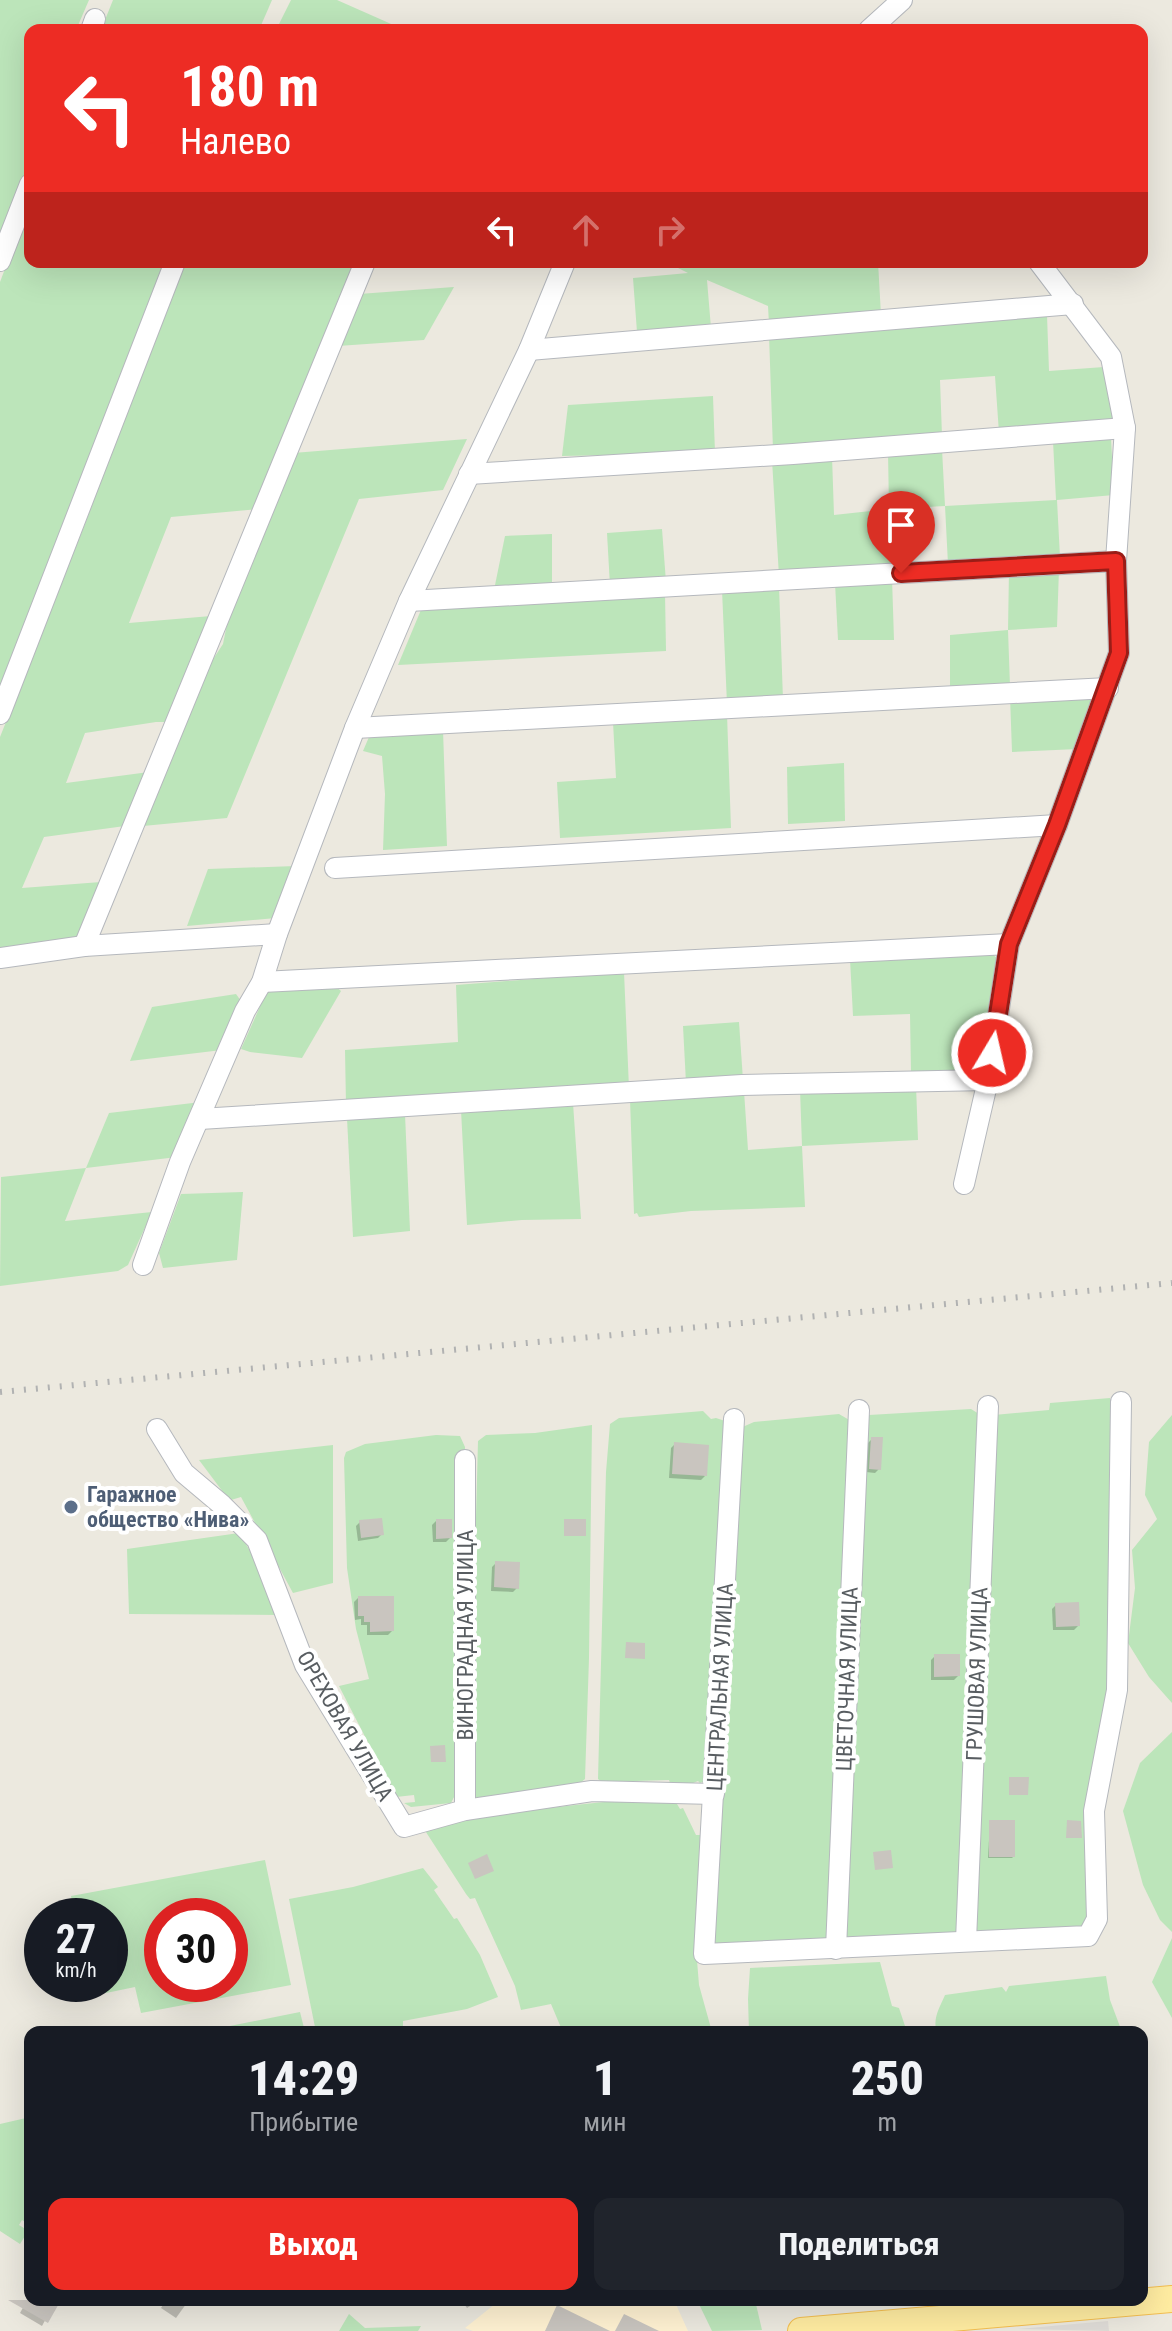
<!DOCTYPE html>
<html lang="ru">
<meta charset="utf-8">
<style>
:root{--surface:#171b24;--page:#20242c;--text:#f1f3f6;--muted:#9ea1a6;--accent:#ed2c24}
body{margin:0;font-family:"Roboto Condensed",sans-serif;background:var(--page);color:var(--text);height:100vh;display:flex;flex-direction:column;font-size:30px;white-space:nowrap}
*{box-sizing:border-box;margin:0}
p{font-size:26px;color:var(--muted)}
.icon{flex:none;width:44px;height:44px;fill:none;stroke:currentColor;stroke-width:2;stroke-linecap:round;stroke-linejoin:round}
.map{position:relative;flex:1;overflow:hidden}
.sheet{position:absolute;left:24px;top:2026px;width:1124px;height:280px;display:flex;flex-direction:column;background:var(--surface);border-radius:16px;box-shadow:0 8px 32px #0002}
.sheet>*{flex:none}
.guide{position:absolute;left:24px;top:24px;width:1124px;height:244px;border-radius:16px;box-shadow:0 8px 32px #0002;background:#ed2c24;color:#fff;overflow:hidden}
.speed{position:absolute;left:24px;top:1898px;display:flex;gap:16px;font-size:40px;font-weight:700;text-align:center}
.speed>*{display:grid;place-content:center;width:104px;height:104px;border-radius:50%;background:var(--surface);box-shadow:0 8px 32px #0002;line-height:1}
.speed small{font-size:20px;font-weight:400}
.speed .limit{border:12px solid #d22;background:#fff;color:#111}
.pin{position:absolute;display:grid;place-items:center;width:68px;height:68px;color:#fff;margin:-82px -34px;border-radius:50% 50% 50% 0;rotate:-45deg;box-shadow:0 0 8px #0007}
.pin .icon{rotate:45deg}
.me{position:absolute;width:88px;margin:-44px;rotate:9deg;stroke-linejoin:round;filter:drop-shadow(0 0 6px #0008)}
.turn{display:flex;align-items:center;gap:28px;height:168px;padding:0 24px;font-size:36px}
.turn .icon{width:104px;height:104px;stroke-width:2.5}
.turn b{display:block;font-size:56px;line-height:68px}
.lanes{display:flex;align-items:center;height:76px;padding:0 24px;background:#0003;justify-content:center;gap:40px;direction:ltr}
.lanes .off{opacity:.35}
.eta{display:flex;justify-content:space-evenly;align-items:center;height:136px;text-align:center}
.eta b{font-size:48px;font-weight:800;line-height:56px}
.primary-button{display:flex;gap:16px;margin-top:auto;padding:16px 24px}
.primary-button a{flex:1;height:92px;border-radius:16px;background:var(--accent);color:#fff;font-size:32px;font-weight:800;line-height:92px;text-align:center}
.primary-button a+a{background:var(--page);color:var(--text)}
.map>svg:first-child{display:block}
.commercial{fill:#fff2d2}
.industrial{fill:#dfdcd7}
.green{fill:#bce5ba;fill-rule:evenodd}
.shadow{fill:#0003}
.building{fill:#c9c5bf}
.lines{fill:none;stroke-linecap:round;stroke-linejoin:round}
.minor-casing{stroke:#b5b8bd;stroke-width:22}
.major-casing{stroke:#f4bf50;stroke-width:28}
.minor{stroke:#fff;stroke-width:20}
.major{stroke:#ffeca1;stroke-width:26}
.rail{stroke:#b1b2b2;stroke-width:6;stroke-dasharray:2 10;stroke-linecap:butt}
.route-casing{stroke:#9a1d17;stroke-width:20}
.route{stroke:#ed2c24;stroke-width:14}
.service-dot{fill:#5c6f8a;stroke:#fff;stroke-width:3}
.labels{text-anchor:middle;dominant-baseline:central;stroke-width:8;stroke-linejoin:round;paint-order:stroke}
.service-label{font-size:22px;font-weight:bold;fill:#4e5e75;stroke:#fff;text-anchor:start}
.street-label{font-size:22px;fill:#585d61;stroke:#fff}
</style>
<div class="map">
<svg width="1172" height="2331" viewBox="0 0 1172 2331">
<rect width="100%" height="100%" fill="#ece9df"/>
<path class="commercial" d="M500 2300H577L599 2306 611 2300H674L688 2331H473L465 2328Z"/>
<path class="industrial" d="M1108 2321 1109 2331 1018 2329Z"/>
<g class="green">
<path d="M0 0H89L76 30H30V159L0 250Z"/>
<path d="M113 0H272L259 30H101Z"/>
<path d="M291 0H337L398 27V30H276Z"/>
<path d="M30 203V262H170L0 702V282Z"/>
<path d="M181 262H359L258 509 171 517 129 623 211 616 171 722H156L85 733 66 783 149 772 125 826 44 837 22 888 101 882 80 937 0 948V737L85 524Z"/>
<path d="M666 262H792V264L878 262 881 315 769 324 768 306 707 280 711 328 637 332 633 278 688 273Z"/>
<path d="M454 287 424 340 338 346 359 294Z"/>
<path d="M1047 315 1049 371 1104 367 1117 419 999 433 995 376 940 380 942 436 773 450 769 335Z"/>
<path d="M713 396 715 453 562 456 568 405Z"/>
<path d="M1111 438 1114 495 1057 500 1060 557 948 564 945 506 890 509V568L779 576 772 460 832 456 834 515 889 509 888 452 942 449 945 506 1056 500 1053 441Z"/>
<path d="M467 439 443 490 359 499 227 818 143 826 208 667 223 644 229 614 293 453Z"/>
<path d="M662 529 666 582 610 586 607 533Z"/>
<path d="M552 534V588L494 590 505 536Z"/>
<path d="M1059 569 1057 627 1008 630 1010 686 950 690V635L1008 630 1009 570Z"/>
<path d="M892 578 894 640H838L835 583Z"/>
<path d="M779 586 783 700 727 704 722 590Z"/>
<path d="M665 593 666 651 398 665 423 605Z"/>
<path d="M1010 696 1091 698 1095 702 1078 749 1012 752Z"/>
<path d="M727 714 731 828 560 838 557 782 616 778 613 722Z"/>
<path d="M443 730 447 846 383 850 385 794 382 756 363 751 369 737Z"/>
<path d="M844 763 845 821 788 824 787 767Z"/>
<path d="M296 866 276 918 187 926 208 869Z"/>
<path d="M991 952 999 961 980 1070 911 1073 910 1014 853 1016 850 959Z"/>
<path d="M624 972 629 1088 346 1105 345 1050 458 1042 456 985Z"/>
<path d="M334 985 341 991 302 1058 250 1052 241 1049 267 991Z"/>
<path d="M236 994 241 1001 222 1050 130 1061 152 1007Z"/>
<path d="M739 1022 743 1080 686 1083 683 1026Z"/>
<path d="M916 1085 918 1140 802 1146 805 1207 691 1211 639 1217 637 1213 634 1214 630 1099 744 1091 748 1150 802 1146 800 1089Z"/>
<path d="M201 1102 177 1157 86 1168 65 1221 152 1212 128 1265 118 1271 0 1286 1 1177 86 1168 109 1113Z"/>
<path d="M573 1103 581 1219 522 1220 467 1225 461 1110Z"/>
<path d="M405 1114 410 1231 353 1237 347 1118Z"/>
<path d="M243 1192 237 1260 163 1268 159 1253 181 1194Z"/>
<path d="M1110 1398 1114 1434 1115 1578 1091 1920 1083 1929 972 1935 994 1415 1049 1410 1050 1403Z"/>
<path d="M971 1409 979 1414 959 1934 843 1940 863 1421 869 1415Z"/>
<path d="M703 1411 711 1419 716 1418 725 1421 705 1781 700 1783 698 1781 693 1783H670L669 1780 602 1782 598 1779 606 1472 610 1424 619 1418Z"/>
<path d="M839 1414 851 1421 828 1941 715 1943 738 1429 754 1422Z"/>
<path d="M1172 1415V1703L1149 1677 1128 1643 1135 1588 1132 1550 1157 1519 1145 1495 1149 1442Z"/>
<path d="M592 1425 589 1658 585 1779 580 1783 475 1798 473 1632 478 1441 486 1435 535 1433Z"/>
<path d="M436 1435 460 1436 465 1447 456 1793 451 1803 411 1807 404 1803 415 1802 414 1795 396 1797 339 1686 369 1679 356 1629 347 1568 344 1458 346 1452 365 1444Z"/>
<path d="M333 1445V1583L293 1593 241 1497 231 1500 226 1496 199 1460Z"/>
<path d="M239 1533 260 1567 279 1615 129 1614 127 1549Z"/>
<path d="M1172 1732V1932L1160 1920 1143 1885 1123 1811 1140 1763Z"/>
<path d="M658 1798 674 1799 680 1809 683 1808 696 1835H701L696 1948 699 1985 712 2032H541L556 2026 562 2030 551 2004 521 2010 515 1986 475 1898 470 1899 466 1894 424 1829C502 1812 579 1803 658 1798Z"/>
<path d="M265 1860 291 1985 141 2013 135 1987 106 1993 104 1984H110V1916H75L71 1896ZM162 1916H230V1984H162Z"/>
<path d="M423 1868 438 1887 434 1890 454 1919 457 1918 480 1955 498 1997 467 2009 403 2021V2032H316L289 1899 353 1887Z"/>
<path d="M1172 1938V2018L1152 1982Z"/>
<path d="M880 1962 892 2006 899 2008 907 2032H749L748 1999 750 1968Z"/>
<path d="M1106 1976 1110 2000 1122 2032H937C932 2019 940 2007 945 1995L1002 1987 1006 1992 1009 1986Z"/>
<path d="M300 2012 305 2032H200Z"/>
<path d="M26 2118 30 2120V2225L22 2220 19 2225 27 2230 30 2228 20 2244 0 2231V2124Z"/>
<path d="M697 2300H755L762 2330 712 2331Z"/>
<path d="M349 2314 365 2328 421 2326 418 2331H339Z"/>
</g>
<g class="shadow">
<path d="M872 1439 879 1469 875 1473 866 1472 868 1443Z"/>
<path d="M675 1444 705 1476 701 1480 669 1478 671 1448Z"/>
<path d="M436 1521 450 1538 446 1542H433L432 1525Z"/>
<path d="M360 1522 382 1534 378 1538 358 1541 356 1526Z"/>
<path d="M496 1563 517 1588 513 1592 491 1591 492 1567Z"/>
<path d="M358 1598 392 1631 388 1635H367V1625H361V1619L355 1620 354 1602Z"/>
<path d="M1056 1605 1078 1626 1074 1630H1053L1052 1609Z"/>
<path d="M935 1656 958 1676 954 1680H931V1660Z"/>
<path d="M990 1822 1013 1857 1012 1858H988Z"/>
<path d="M30 2295V2300H56L42 2326 20 2313Z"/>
<path d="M166 2300H189L176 2318 161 2308Z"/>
<path d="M461 2300H480L467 2308Z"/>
</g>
<g class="building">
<path d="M871 1437H883L881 1470 869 1469Z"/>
<path d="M674 1442 709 1445 707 1476 672 1474Z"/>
<path d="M382 1518 384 1535 361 1538 359 1520Z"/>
<path d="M436 1519H452V1538L436 1539Z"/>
<rect x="564" y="1519" width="22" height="17"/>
<path d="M495 1561 520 1562 519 1589 494 1587Z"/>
<path d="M358 1596H394V1631L370 1632V1622H364V1616H358Z"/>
<path d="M1079 1602 1080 1626 1056 1627 1055 1603Z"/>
<path d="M626 1642 645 1643V1659L625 1658Z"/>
<path d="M934 1654H960V1676L934 1677Z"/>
<path d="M445 1745 446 1762H431L430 1746Z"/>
<path d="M1009 1777H1029L1028 1795H1009Z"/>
<rect x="989" y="1820" width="26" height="37"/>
<path d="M1067 1820 1081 1821 1082 1838H1066Z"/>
<path d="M891 1850 893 1868 875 1870 873 1852Z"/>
<path d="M487 1854 494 1871 475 1879 468 1863Z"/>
<path d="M8 2300H61L48 2323Z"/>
<path d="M557 2305 610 2331H545Z"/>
<path d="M624 2314 659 2331H615Z"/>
</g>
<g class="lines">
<g class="minor-casing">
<g id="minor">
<path d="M91 30 95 19"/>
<path d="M869 30 902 0"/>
<path d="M0 261 30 184"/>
<path d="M529 350 1073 304"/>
<path d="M469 474 793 454 1125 428"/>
<path d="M409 601 1116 561"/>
<path d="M0 714 175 262"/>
<path d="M355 728 1108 688"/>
<path d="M335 868 1057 825"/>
<path d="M84 946 365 262"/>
<path d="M0 958 84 946 277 934"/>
<path d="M262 982 1009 944"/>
<path d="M200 1119 742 1085 988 1080"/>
<path d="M964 1184 988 1080 1009 944 1057 825 1119 653 1116 561 1125 428 1111 357 1039 262"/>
<path d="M143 1265 180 1162 245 1011 262 982 277 934 355 728 409 601 529 350 565 262"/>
<path d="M734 1419 704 1954 1088 1936 1097 1919 1094 1811 1117 1690 1121 1402"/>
<path d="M157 1429 184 1473 222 1505 257 1540 305 1665 404 1827 465 1810 592 1791 714 1794"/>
<path d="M465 1810V1460"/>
<path d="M966 1941 988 1406"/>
<path d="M836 1949 859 1410"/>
</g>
</g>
<g class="major-casing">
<path id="major" d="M801 2331 1172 2299"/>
</g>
<use href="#minor" class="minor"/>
<use href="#major" class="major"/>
<path class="rail" d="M0 1392 1172 1283"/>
</g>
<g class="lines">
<g class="route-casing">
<path id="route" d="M901 573 1116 561 1119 653 1057 825 1009 944 992 1053"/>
</g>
<use href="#route" class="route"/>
</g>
<circle class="service-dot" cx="71" cy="1507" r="8"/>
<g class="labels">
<g class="service-label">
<text x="87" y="1494">Гаражное<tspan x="87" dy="25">общество «Нива»</tspan></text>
</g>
<g class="street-label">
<text transform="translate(465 1635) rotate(-90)">ВИНОГРАДНАЯ УЛИЦА</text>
<text transform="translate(977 1674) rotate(-88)">ГРУШОВАЯ УЛИЦА</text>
<text transform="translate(847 1679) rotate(-88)">ЦВЕТОЧНАЯ УЛИЦА</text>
<text transform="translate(720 1687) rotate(-87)">ЦЕНТРАЛЬНАЯ УЛИЦА</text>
<text transform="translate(345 1726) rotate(60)">ОРЕХОВАЯ УЛИЦА</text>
</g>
</g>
</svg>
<div class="speed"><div>27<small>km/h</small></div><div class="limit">30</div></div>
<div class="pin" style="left:901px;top:573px;background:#d93025"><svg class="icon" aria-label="arrive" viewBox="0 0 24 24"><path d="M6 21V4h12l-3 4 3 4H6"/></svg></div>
<svg class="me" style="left:992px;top:1053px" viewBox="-20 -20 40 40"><circle r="17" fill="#ed2c24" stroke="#fff" stroke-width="3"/><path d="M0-11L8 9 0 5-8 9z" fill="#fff"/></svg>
<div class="guide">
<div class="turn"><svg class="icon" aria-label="left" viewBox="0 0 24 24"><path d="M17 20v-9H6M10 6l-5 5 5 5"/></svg><div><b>180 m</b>Налево</div></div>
<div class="lanes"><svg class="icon" aria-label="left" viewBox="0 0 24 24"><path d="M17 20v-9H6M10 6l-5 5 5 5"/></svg><svg class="icon off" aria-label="ahead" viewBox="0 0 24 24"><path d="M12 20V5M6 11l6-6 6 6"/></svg><svg class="icon off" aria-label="right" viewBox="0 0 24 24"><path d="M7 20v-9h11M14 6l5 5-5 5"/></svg></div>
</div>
<section class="sheet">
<div class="eta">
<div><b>14:29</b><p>Прибытие</p></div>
<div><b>1</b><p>мин</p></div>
<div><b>250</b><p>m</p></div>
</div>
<div class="primary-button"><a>Выход</a><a>Поделиться</a></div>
</section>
</div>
